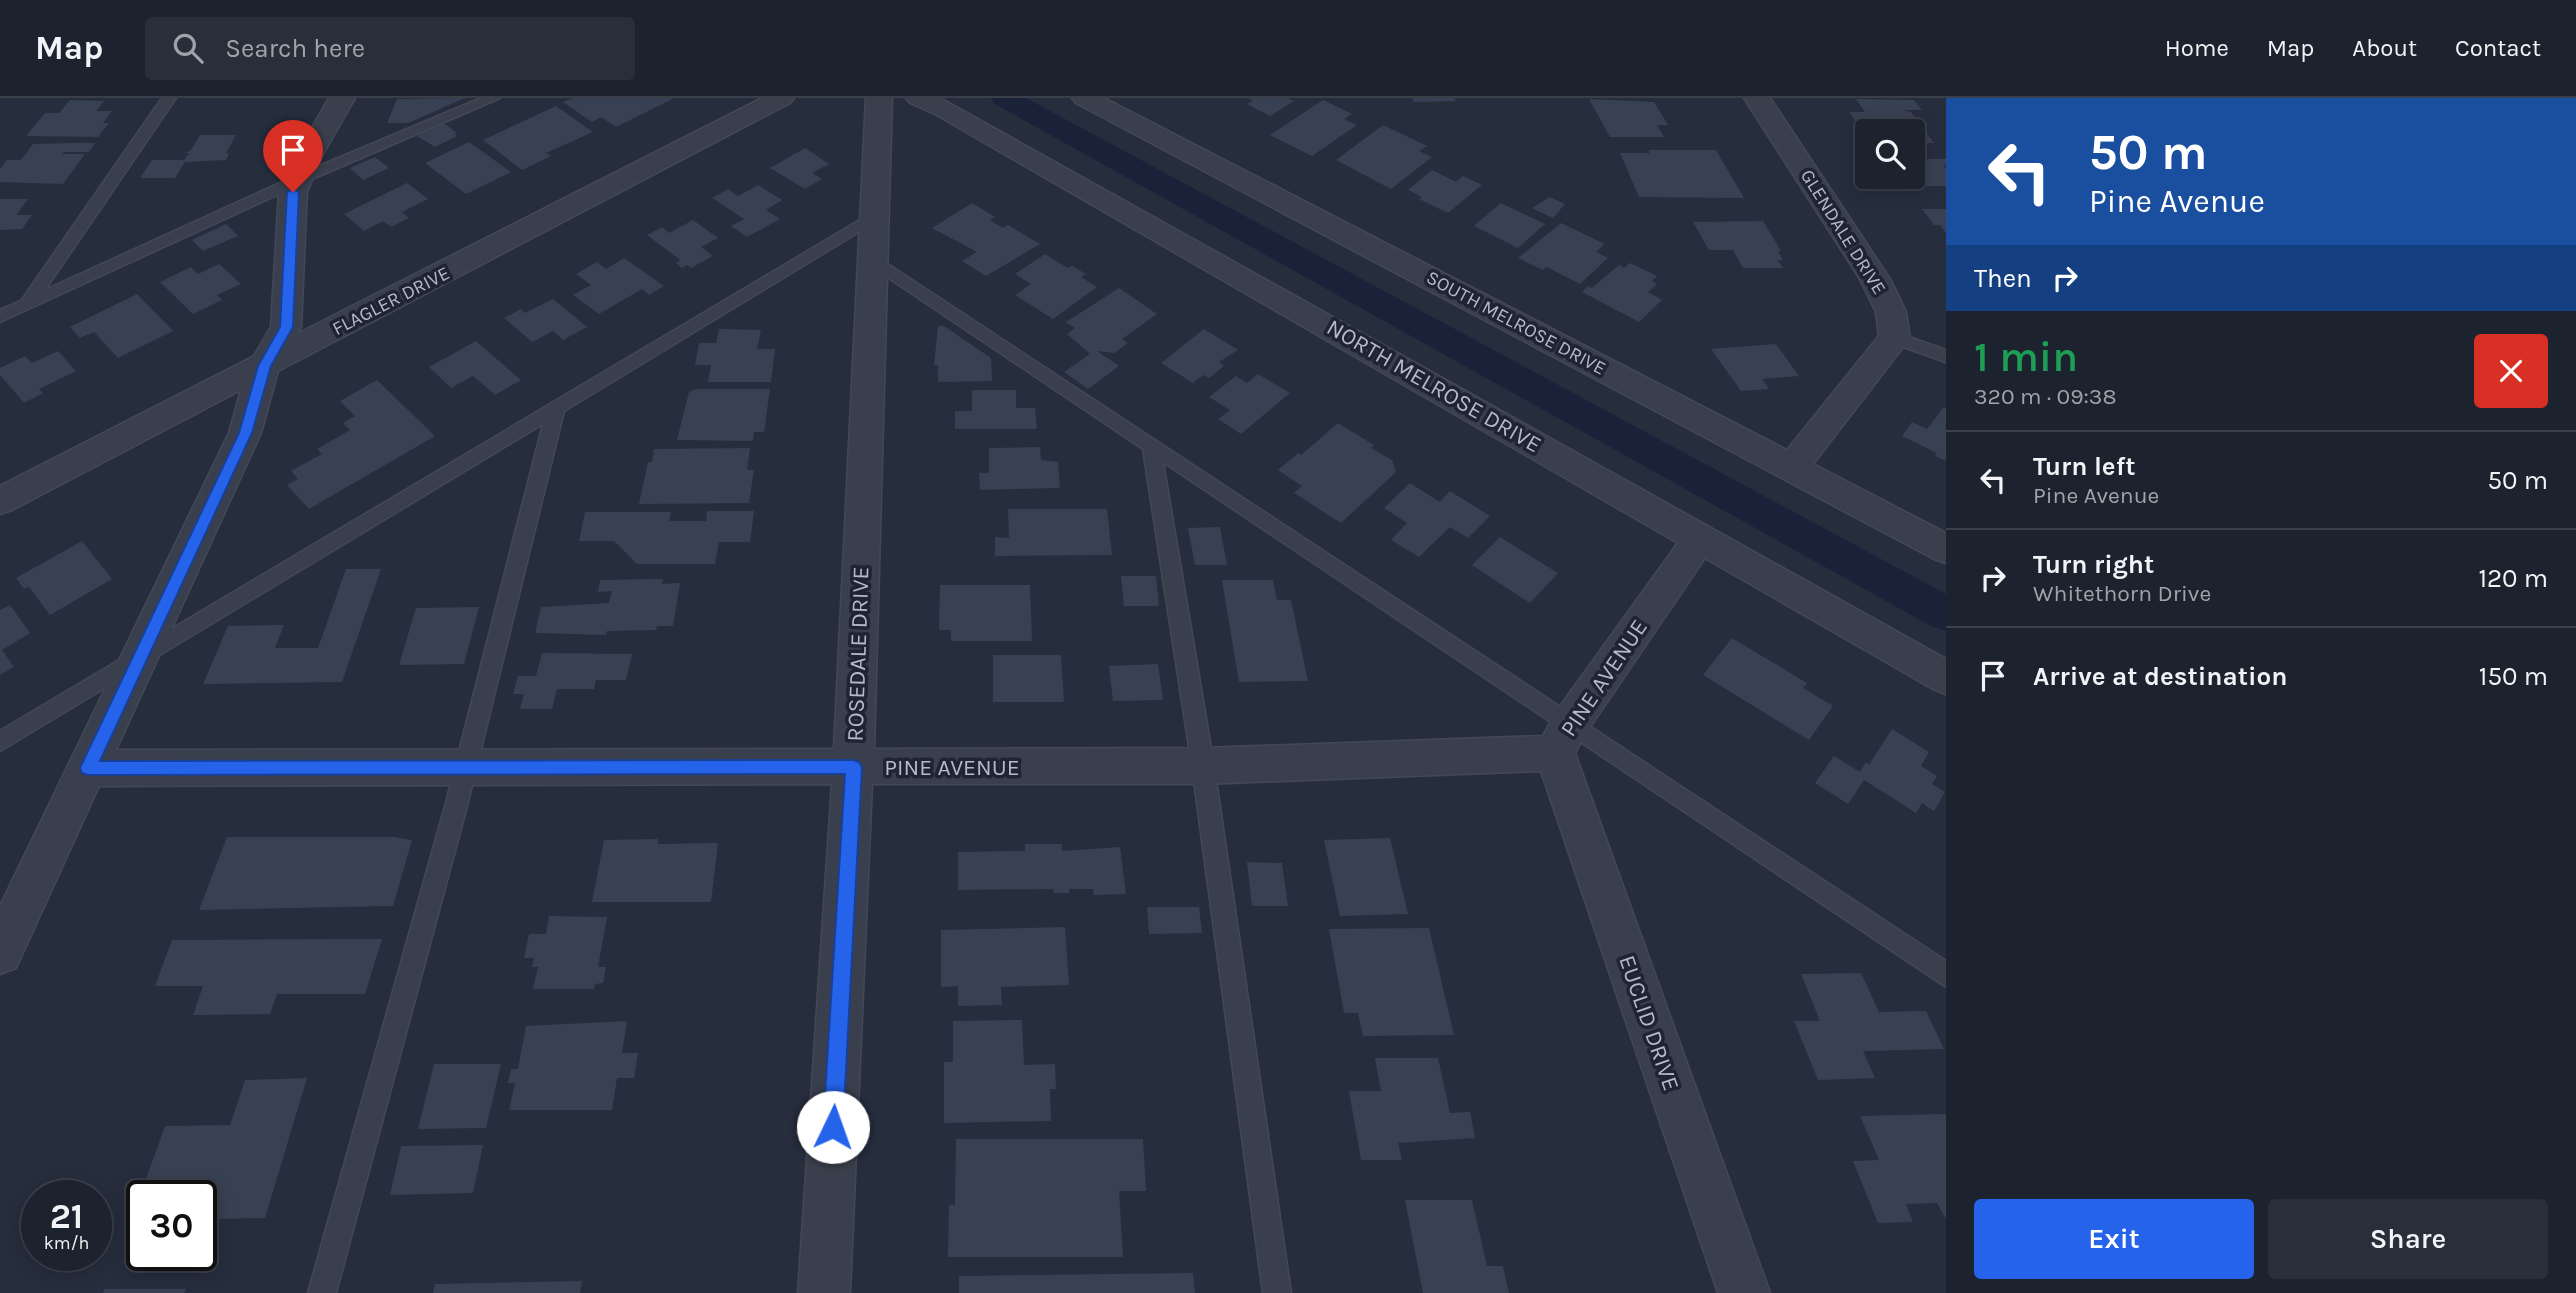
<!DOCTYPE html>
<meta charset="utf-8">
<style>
:root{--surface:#1c222e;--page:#292f3a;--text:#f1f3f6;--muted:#a0a4aa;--line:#3a3f4a;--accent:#2563eb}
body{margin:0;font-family:Karla,sans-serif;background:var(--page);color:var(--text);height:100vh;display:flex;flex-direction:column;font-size:26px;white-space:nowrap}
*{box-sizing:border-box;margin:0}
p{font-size:23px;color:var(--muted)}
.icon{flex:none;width:38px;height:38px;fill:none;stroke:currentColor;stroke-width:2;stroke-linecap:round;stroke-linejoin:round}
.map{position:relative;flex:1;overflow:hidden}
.drawer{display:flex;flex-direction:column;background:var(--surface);width:630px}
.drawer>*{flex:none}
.hud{background:#1a4fa0;color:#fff;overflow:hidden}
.tools{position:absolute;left:1855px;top:21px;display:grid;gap:14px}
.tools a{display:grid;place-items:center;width:70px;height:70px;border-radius:7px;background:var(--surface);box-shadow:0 4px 18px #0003,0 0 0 2px var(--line);font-size:35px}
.speed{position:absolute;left:21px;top:1082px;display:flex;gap:14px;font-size:35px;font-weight:700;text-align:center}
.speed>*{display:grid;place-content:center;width:91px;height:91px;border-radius:50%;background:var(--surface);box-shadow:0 4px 18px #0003,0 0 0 2px var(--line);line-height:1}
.speed small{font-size:18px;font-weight:400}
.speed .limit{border:4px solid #111;border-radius:10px;background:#fff;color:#111}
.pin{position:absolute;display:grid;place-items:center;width:60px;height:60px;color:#fff;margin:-72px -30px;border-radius:50% 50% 50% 0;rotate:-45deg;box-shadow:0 0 7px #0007}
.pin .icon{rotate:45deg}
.me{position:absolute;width:77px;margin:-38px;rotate:3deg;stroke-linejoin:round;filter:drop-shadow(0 0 5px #0008)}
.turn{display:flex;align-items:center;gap:24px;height:147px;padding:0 28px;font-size:32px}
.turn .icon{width:91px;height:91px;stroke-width:2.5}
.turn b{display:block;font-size:49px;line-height:60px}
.then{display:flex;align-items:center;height:66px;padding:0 28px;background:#0003;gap:14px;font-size:26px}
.round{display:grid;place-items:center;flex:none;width:74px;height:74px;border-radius:7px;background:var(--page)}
.head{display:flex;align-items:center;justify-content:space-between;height:119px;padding:0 28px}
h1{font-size:42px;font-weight:600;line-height:52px;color:#1e9e55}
.primary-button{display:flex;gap:14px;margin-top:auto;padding:14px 28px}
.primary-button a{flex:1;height:80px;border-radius:7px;background:var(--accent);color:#fff;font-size:28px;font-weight:600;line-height:80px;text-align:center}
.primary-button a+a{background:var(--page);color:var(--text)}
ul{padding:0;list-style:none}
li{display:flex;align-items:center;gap:21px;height:98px;padding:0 28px;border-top:2px solid var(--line)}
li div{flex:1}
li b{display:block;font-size:26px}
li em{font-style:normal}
header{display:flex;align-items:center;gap:42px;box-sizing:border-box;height:98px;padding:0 35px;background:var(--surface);border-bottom:2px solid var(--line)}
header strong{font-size:33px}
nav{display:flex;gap:38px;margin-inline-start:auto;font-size:24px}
.search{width:490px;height:63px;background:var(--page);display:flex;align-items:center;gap:18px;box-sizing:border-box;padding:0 24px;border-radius:7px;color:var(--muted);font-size:26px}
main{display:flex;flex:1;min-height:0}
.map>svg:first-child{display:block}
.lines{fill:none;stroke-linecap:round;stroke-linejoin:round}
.canal{fill:#1a223a;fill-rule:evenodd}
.building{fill:#384053}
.lane-casing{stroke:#434856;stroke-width:3}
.street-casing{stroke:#434856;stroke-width:3}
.lane{fill:#3a3f4d;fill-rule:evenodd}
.street{fill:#3a3f4d;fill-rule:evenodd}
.route{fill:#2563eb;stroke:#184099;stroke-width:2}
.labels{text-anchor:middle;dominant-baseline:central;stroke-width:7;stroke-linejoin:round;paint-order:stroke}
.far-street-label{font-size:19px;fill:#b6bac8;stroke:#1f2432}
.street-label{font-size:23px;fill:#b6bac8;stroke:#1f2432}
</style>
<header>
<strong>Map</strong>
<div class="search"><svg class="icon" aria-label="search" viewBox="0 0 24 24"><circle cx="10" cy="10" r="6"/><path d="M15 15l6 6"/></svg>Search here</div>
<nav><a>Home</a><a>Map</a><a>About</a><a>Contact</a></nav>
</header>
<main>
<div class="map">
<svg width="1946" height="1195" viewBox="0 0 1946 1195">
<rect width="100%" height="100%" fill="#262d3d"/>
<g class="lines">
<path class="canal" d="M991 0H1026L1946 496V533L1931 528 995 6Z"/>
</g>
<g class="building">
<path d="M465 0 408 25H387L397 1Z"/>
<path d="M573 0H674L616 29 601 19 592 24 563 4Z"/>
<path d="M1248 0H1288L1294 3 1270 18 1247 6 1253 3Z"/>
<path d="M1412 0H1454L1456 3 1414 4Z"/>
<path d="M1589 1 1654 4 1668 27H1657L1664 39H1610Z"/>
<path d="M1856 1 1914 2 1922 12H1902L1911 14 1934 45H1913V33H1867V39L1849 14H1865Z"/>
<path d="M70 2 104 3 96 13H112L103 25H109L98 39 26 38 45 15H59Z"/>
<path d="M1323 2 1352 16 1344 21 1357 27 1312 58 1270 37Z"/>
<path d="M556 8 593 34 546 55 551 58 522 72 483 42Z"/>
<path d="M444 25 457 35 454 36 457 38 435 49 417 38Z"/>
<path d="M1383 27 1427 48 1419 53 1432 59 1391 91 1336 62Z"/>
<path d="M200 37H236L226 55H229L226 62 185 64 175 80H140L152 62H184L189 55H185L191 52Z"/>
<path d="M469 44 511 74 466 96 425 65Z"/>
<path d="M71 45H95L89 54H64L62 56H85L63 86 0 84V71L7 62H21L33 46Z"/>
<path d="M805 50 829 66 812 75 822 81 805 91 770 70Z"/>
<path d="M1648 52H1716L1744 100 1639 99 1620 55H1650Z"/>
<path d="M375 59 389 70 363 82 350 70Z"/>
<path d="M1913 61H1946V67H1943L1946 71V88H1914L1907 79H1913Z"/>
<path d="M1432 72 1456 84 1463 78 1482 87 1448 115 1419 101 1422 99 1408 92Z"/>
<path d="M407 85 428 101 402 114 409 120 391 129 383 123 364 133 344 116Z"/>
<path d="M758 87 782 102 766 112 780 121 747 139 731 128 744 121 712 100 728 91 738 98Z"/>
<path d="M1550 99 1565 106 1553 120 1532 110Z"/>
<path d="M0 101H28L16 117H32L22 131 0 132Z"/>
<path d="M972 105 995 119 990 122 1003 130 1008 127 1040 146 986 178 962 163 977 154 932 130Z"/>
<path d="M1501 105 1545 126 1518 150 1474 128Z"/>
<path d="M1922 111H1946V135L1940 127H1934Z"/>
<path d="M693 122 718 140 701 149 713 158 691 170 687 167 682 170 676 165 680 162 647 137 662 129 669 135Z"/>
<path d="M1763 123 1781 153H1778L1783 162H1778L1783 170H1743L1733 152H1709L1693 124Z"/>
<path d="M1561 125 1605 146 1596 154 1608 160 1580 186 1547 169 1543 172 1518 160Z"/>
<path d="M226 126 238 138 203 153 192 142Z"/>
<path d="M1045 156 1068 170 1072 168 1086 176 1081 179 1097 189 1053 221 1015 197 1031 186 1015 176Z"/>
<path d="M624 160 664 188 649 197 642 191 599 216 573 197 591 187 576 176 597 164 606 171Z"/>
<path d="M1630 165 1657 178 1652 183 1657 186 1648 194 1662 202 1639 224 1582 194 1588 188 1592 190 1619 167 1624 170Z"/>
<path d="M219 166 241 186 217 197 222 202 193 216 160 184 191 169 198 176Z"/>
<path d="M1119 190 1157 216 1122 241 1128 245 1114 255 1097 253 1119 268 1088 291 1064 274 1090 256 1067 236 1075 230 1066 224Z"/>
<path d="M137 196 173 233 118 260 94 234 80 240 70 229Z"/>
<path d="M553 201 587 229 563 242 553 233 532 244 504 220 521 211 525 215Z"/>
<path d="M938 228H944L991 260 992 283 938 284V267H934Z"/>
<path d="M719 231 761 232 757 251H775L771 284H708L711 267H695L699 245H716Z"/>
<path d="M1204 231 1238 252 1219 264 1224 268 1209 280 1203 277 1193 285 1161 265Z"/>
<path d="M476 243 521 282 495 297 473 278 451 290 429 269Z"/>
<path d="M1776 246 1799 278 1762 281 1769 291 1741 293 1711 251Z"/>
<path d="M58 253 76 273 39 291 43 295 24 305 0 277V270L25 258 32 265Z"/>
<path d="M1258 276 1290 295 1241 336 1218 321 1230 312 1209 299 1236 278 1247 285Z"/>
<path d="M377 282 435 338 309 411 287 387 298 381 291 373 322 356 317 351 350 332 343 325 355 318 340 303Z"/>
<path d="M697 291H770L764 334H754L753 343 677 342 689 294Z"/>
<path d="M972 292H1016V310H1035L1037 331H955V313H972Z"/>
<path d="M1944 309 1946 310V363L1935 358 1937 355 1902 338 1912 324 1927 331Z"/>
<path d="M1338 325 1374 347 1371 350 1392 362 1396 374 1341 425 1294 395 1302 388 1278 372 1298 355 1301 357Z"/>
<path d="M1040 349 1041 362 1058 364 1060 390 980 392 979 375H989V350Z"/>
<path d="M750 350 747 372H754L749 405 639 406 648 364H652L654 351Z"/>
<path d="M1410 385 1440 404 1450 393 1490 418 1468 440 1450 429 1419 459 1391 442 1407 425 1384 410Z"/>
<path d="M1008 411H1107L1112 457 995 458V439L1009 440Z"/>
<path d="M707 413H754L750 444H719L715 466H637L614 443H579L585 414H671L669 423H706Z"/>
<path d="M1220 429 1227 467H1195L1188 430Z"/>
<path d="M1500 439 1558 475 1530 505 1472 467Z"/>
<path d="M82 443 112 481 50 517 29 489 24 491 16 480Z"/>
<path d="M346 471H381L342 584 203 586 228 528 284 527 275 550H318Z"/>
<path d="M1121 478H1156L1159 508H1124Z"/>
<path d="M663 481 662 486 680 485 673 528H657L656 532 607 533 606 537 535 535 541 509 609 505 612 493 598 494 600 482Z"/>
<path d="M1222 482H1273L1277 502H1291L1308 583 1239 584Z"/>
<path d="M940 487H1030L1032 543H951V532H939Z"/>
<path d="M10 507 30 535 2 552 14 569 0 577V512Z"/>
<path d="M479 509 464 566 399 567 416 510Z"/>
<path d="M1732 540 1807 585 1803 590 1833 608 1809 642 1703 577Z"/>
<path d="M542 555 632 556 626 582H596L594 591H557L552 611H520L524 596H513L518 578H536Z"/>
<path d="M993 557H1061L1064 604H993Z"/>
<path d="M1158 566 1163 602 1113 603 1109 568Z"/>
<path d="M1892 631 1929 654 1921 668 1937 678 1932 686 1945 694 1934 713 1922 705 1916 715 1864 682 1848 706 1815 685 1834 658 1860 674 1866 664 1869 667Z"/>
<path d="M227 739H393L412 742 393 808 199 812Z"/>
<path d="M1390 740 1408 816 1340 818 1324 742Z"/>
<path d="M658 741V746L718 745 711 804H592L604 742Z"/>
<path d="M1025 746H1062V753L1120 749 1126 796 1094 797 1093 791H1069V795H1054L1053 791 958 792V754L1025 753Z"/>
<path d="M1247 764 1282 765 1288 808H1252Z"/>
<path d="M1147 809H1199L1202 835 1149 836Z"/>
<path d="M549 818 607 819 598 869H606L603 885 595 886 594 891H533L538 869H532L534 860H524L529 836H546Z"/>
<path d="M1065 829 1069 887 1001 889 1002 907 958 908V888L941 889V832Z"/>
<path d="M1429 830 1454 937 1363 938 1358 915H1344L1329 831Z"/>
<path d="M382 841 365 896H277L270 916 193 917 203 888H155L172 842Z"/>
<path d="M1861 875 1879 914 1926 913 1944 951 1863 953 1875 980 1818 982 1794 923H1820L1801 876Z"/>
<path d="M1022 922 1024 967 1055 966 1056 991H1050L1051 1023 944 1025V964H953V923Z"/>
<path d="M627 923 622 955H638L634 980H617L612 1012H509L515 985H508L511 971H518L526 928Z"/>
<path d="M1375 960H1438L1450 1015 1470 1014 1475 1040 1398 1045 1402 1062H1361L1349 993H1381Z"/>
<path d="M434 966H501L486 1030 418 1031Z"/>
<path d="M307 980 265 1120 201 1121V1097H142V1122H132L134 1114H128L136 1093 142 1092 165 1028 230 1027 245 982Z"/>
<path d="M1946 1016V1121L1937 1105 1906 1106 1913 1124 1878 1125 1853 1063 1879 1062 1860 1018Z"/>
<path d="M956 1041H1143L1146 1093H1119L1123 1159H948L949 1107H955Z"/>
<path d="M483 1047 473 1095 390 1097 401 1048Z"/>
<path d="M1405 1102H1472L1487 1168H1503L1509 1195H1423Z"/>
<path d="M1193 1175 1195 1195H959V1178Z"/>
<path d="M582 1183 580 1195H433L435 1186Z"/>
<path d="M105 1191H186L184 1195H103Z"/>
</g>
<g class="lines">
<g class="lane-casing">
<g id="lane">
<path d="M162 0H176L45 192 293 79 481 0H500L303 85 0 224V212L21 203Z"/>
<path d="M875 113 880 115 883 118 880 121 564 313 466 712 336 1195H308L444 712 543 326 0 653V633Z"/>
<path d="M874 157 1946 863V889L1163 364 1214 668 1291 1195H1263L1192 668 1143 351 868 166 866 162Z"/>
<path d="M1895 234 1946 252V264L1889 244 1887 240Z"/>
</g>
</g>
<g class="street-casing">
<g id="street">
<path d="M329 0H355L323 56 307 94 301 229 297 236 762 0H794L790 5 278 273 261 335 116 652 834 651 866 0H892L874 651 1203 650 1543 638 1556 614 1678 445 935 16 910 5 906 0H940L1946 561V596L1933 591 1705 460 1584 638 1575 655 1770 1195H1718L1541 673 1203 686H872L850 1195H798L832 686 99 688 16 870 0 876V808L229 335 241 292 12 412 0 416V388L254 258 271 229 279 94 297 56Z"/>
<path d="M1072 0H1104L1787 352 1879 238 1876 214 1860 181 1744 0H1770L1890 181 1906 214 1910 240 1813 366 1946 435V465L1934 461 1076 5Z"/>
</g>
</g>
<use href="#lane" class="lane"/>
<use href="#street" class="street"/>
</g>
<path class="route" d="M293 91 299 94 293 229 271 268 252 335 100 663 853 662 859 664 862 669 843 1029 840 1036 833 1039 826 1036 823 1029 845 676 88 677 82 675 80 670 239 335 258 268 280 229 287 94Z"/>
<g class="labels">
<g class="far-street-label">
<text transform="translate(1843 134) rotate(58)">GLENDALE DRIVE</text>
<text transform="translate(391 203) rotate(-27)">FLAGLER DRIVE</text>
<text transform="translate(1516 225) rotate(28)">SOUTH MELROSE DRIVE</text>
</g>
<g class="street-label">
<text transform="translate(1434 288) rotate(30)">NORTH MELROSE DRIVE</text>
<text transform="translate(858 556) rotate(-88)">ROSEDALE DRIVE</text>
<text transform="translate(1604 580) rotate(-56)">PINE AVENUE</text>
<text x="952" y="669">PINE AVENUE</text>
<text transform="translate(1649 925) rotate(71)">EUCLID DRIVE</text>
</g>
</g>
</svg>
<div class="tools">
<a><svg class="icon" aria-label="search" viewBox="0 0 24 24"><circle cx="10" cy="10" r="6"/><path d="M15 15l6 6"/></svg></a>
</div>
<div class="speed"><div>21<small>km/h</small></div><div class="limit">30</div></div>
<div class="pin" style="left:293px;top:94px;background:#d93025"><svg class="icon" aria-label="arrive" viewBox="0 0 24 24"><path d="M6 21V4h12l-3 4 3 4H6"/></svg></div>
<svg class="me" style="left:833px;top:1029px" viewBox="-20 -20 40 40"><circle r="19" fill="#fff"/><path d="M0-13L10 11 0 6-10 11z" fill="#2563eb"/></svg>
</div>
<section class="drawer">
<div class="hud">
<div class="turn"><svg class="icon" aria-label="left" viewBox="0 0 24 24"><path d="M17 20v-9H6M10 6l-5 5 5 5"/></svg><div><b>50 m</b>Pine Avenue</div></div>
<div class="then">Then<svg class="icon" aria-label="right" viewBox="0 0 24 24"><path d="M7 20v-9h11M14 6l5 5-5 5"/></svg></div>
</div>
<div class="head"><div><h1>1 min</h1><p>320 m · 09:38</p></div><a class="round" style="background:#d93025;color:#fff"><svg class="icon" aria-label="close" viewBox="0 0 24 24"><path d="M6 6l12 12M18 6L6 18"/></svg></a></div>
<ul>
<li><svg class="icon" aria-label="left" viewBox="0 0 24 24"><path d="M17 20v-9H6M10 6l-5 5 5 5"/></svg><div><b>Turn left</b><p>Pine Avenue</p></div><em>50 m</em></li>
<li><svg class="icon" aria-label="right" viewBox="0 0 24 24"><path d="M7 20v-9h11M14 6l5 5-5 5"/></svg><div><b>Turn right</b><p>Whitethorn Drive</p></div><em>120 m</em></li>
<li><svg class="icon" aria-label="arrive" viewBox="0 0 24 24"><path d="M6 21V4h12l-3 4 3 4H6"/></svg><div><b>Arrive at destination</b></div><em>150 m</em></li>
</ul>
<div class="primary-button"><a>Exit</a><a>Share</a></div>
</section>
</main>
